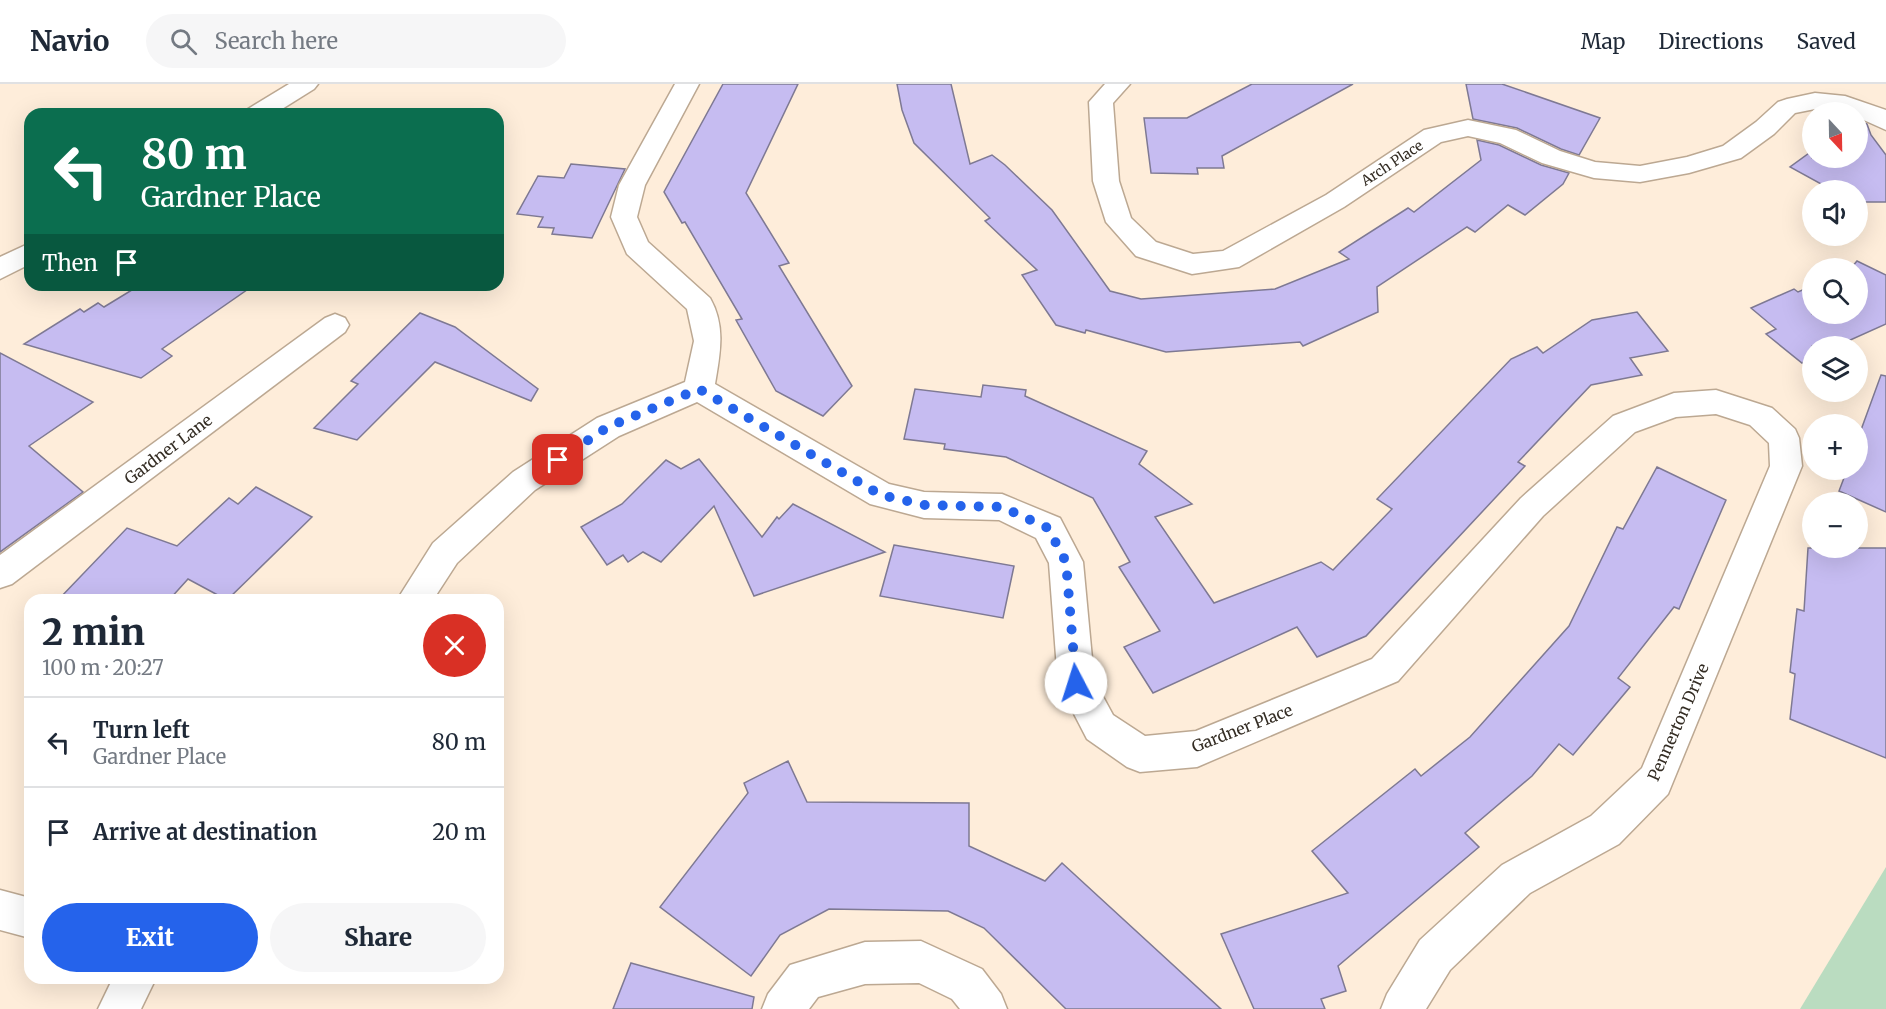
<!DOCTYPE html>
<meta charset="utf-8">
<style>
:root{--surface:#fff;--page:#f6f6f7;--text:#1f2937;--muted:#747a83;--line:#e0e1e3;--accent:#2563eb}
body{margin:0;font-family:Merriweather,serif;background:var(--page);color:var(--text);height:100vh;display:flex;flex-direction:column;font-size:22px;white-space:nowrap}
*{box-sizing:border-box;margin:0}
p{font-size:20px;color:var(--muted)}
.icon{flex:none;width:33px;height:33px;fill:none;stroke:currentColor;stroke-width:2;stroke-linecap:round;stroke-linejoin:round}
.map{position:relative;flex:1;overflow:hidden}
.panel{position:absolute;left:24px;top:510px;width:480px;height:390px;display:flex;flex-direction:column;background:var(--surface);border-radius:18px;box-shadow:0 6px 24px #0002}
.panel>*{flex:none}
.banner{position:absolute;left:24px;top:24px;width:480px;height:183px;border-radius:18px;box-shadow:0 6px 24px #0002;background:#0b6e4f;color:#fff;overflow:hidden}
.needle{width:39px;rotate:158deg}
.fabs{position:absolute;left:1802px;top:18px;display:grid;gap:12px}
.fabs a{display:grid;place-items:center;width:66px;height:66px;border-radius:50%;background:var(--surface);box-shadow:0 6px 24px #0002;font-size:30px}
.pin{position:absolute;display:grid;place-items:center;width:51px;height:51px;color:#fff;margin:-26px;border-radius:12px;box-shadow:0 3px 9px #0006}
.me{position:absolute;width:66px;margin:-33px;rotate:355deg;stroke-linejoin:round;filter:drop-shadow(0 0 4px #0008)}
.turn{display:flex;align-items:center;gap:21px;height:126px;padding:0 18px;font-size:27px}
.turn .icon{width:78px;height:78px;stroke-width:2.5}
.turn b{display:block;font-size:42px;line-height:51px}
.then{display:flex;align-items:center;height:57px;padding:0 18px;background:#0003;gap:12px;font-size:22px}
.round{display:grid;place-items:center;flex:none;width:63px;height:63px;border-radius:32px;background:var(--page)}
.summary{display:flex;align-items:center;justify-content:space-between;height:102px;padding:0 18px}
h1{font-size:36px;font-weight:800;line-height:45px}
.button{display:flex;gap:12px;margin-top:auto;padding:12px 18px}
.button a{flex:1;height:69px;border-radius:36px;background:var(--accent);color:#fff;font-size:24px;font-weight:800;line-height:69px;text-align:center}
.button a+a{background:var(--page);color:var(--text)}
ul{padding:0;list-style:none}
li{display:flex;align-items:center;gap:18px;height:90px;padding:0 18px;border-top:2px solid var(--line)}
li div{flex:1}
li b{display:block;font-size:22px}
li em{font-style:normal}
header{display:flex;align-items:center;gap:36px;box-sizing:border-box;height:84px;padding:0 30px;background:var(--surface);border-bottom:2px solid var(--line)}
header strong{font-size:28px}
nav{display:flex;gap:33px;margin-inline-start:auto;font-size:21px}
.search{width:420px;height:54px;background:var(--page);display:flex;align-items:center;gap:15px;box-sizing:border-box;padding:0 21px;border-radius:33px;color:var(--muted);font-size:22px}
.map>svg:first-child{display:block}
.green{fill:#badcc0}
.building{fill:#c6bcf1;stroke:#7e7993;stroke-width:1.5}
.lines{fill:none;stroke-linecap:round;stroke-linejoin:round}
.street-casing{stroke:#bca892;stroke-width:3}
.street{fill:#fff;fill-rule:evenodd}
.route{stroke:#2563eb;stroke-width:10;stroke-dasharray:0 18}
.labels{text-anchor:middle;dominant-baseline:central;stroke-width:6;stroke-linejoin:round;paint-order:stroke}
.far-street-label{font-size:14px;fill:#342d24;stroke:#fff}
.street-label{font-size:16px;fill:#342d24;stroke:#fff}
</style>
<header>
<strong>Navio</strong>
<div class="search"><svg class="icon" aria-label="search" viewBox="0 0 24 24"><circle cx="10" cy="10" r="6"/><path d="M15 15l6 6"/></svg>Search here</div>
<nav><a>Map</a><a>Directions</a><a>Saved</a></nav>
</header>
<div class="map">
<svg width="1886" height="925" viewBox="0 0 1886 925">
<rect width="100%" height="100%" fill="#feedda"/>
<path class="green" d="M1886 783V925H1800Z"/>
<g class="building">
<path d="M723 0H798L746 109 789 179 779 182 852 302 823 332 776 307 736 236 742 235 685 138 682 139 664 108Z"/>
<path d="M897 0H951L970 80 992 71 1005 81 1052 126 1110 207 1141 215 1275 205 1349 175 1339 168 1408 124 1414 128 1481 76 1477 56 1499 61 1541 81 1569 89 1563 100 1525 131 1508 121 1475 148 1467 143 1377 203 1378 228 1303 262 1300 258 1166 268 1086 246 1085 249 1056 241 1022 191 1037 186 985 137 990 134 914 59 902 26Z"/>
<path d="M1252 0H1353L1222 72 1224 84H1197L1198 90 1151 89 1144 34H1187Z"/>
<path d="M1466 0H1502L1600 34 1579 71 1561 65 1517 44 1473 35Z"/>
<path d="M1857 35 1867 40 1871 51 1886 71V118H1857V106H1832L1790 83 1812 67V74H1857Z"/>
<path d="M571 80 625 85 592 154 552 150 554 144 538 143 543 133 517 130 538 92 564 94Z"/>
<path d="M1857 177 1886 191V240L1837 262H1812V274L1802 279 1766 250 1776 245 1751 224 1794 205 1798 208 1812 202V230H1857V184H1851Z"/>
<path d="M140 201H254L162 265 172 272 141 294 24 260 80 225 84 228 98 219 104 223Z"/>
<path d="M1637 228 1668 267 1630 274 1642 291 1591 301 1518 378 1525 382 1366 552 1317 573 1297 543 1153 609 1124 563 1160 547 1119 483 1130 478 1093 414 1006 373 944 365 945 360 904 355 915 305 981 313 983 301 1026 306 1025 312 1147 367 1139 380 1192 420 1155 433 1214 519 1321 478 1333 486 1392 425 1377 415 1511 275 1537 263 1543 269 1592 236Z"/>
<path d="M420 229 455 243 538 305 531 317 435 278 357 356 314 344 358 300 351 297Z"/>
<path d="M0 269 93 318 29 362 83 408 0 468Z"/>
<path d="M1881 291 1886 292V428L1839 407 1847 386H1857V357Z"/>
<path d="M699 375 762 453 777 433 779 435 793 420 885 468 754 512 714 422 661 478 643 468 628 478 623 471 607 481 581 443 622 420 666 376 681 385Z"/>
<path d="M1657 383 1726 416 1679 525 1674 523 1618 594 1630 603 1573 671 1559 660 1532 692 1465 749 1479 763 1338 882 1346 907 1321 915 1325 925H1254L1221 850 1348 809 1312 767 1415 685 1421 692 1470 653 1569 542 1617 443 1623 445Z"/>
<path d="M256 403 312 433 227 516 188 495 169 516H58L127 444 177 462 229 414 238 420Z"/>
<path d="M894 461 1014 482 1003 534 880 512Z"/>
<path d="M1808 464H1886V674L1790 635 1795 590 1790 588 1797 525 1804 527Z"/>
<path d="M788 677 807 718 969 719V762L1045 797 1062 779 1221 925H1066L984 844 948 827 829 825 780 851 751 892 660 823 748 709 744 699Z"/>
<path d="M631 879 754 913 752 925H613Z"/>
</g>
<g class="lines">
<g class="street-casing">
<g id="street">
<path d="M289 0H318L314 5 274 30H245L248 25Z"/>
<path d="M675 0H699L645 101 637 133 648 158 710 214C726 242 720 270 715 300L889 400 924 408 1002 410 1060 434 1083 478 1094 596 1113 631 1145 652 1196 647 1372 575 1521 414 1613 332 1674 309 1716 306 1772 324 1795 345 1799 354 1802 382 1668 710 1619 760 1530 809 1450 886 1426 925H1381L1387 910 1420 856 1502 781 1591 732 1642 684 1770 382 1769 359 1750 341 1716 330 1676 333 1635 348 1543 432 1398 597 1197 683 1140 688 1127 683 1087 655 1058 599 1049 479 1036 454 999 436 924 434 870 420 697 318 619 352 535 406 457 479 433 516H397L433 459 513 388 597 334 685 298 694 257 687 225 627 170 611 133 619 101Z"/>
<path d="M1105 0H1130L1113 19 1119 97 1131 134 1156 158 1193 170 1223 167 1326 111 1424 46 1468 36 1516 46 1560 67 1595 78 1640 82 1687 73 1723 62 1756 38 1778 18 1787 15 1815 9 1845 12 1886 26V46L1857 33V28L1815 25 1795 29 1774 50 1741 74 1689 89 1640 98 1594 94 1542 79 1500 59 1468 52 1441 58 1344 123 1239 183 1192 190 1136 172 1106 138 1093 97 1089 18Z"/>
<path d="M30 159V180L0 195V173Z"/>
<path d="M335 230 345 234 349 241 345 248 12 500 0 504V471L325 234Z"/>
<path d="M0 806 30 814V854L0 846Z"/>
<path d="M921 857 982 885 1001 910 1007 925H960L952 915 919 899 865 900 818 913 809 925H762L768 910 790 881 865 858Z"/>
<path d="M113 894H156L141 925H98Z"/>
</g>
</g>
<use href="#street" class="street"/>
</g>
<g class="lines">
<path class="route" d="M558 376 608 343 699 305 881 411 924 421 1002 423 1048 444 1066 478 1076 599"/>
</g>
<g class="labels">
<g class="far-street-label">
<text transform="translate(1392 79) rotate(-33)">Arch Place</text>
</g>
<g class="street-label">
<text transform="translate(168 365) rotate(-37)">Gardner Lane</text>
<text transform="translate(1678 638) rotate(-66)">Pennerton Drive</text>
<text transform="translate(1242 644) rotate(-21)">Gardner Place</text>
</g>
</g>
</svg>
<div class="fabs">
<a><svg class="needle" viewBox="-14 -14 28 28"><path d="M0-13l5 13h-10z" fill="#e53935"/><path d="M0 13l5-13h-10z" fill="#747a83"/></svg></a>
<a><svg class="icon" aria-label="sound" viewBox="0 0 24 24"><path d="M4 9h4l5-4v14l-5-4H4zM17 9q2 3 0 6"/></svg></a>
<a><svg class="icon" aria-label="search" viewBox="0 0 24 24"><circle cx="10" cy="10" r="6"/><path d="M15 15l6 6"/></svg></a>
<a><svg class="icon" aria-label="layers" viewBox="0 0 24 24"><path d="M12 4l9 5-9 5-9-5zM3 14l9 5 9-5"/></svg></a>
<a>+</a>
<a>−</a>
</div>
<div class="pin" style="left:558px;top:376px;background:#d93025"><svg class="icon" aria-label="arrive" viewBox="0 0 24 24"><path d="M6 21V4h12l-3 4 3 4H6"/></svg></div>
<svg class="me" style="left:1076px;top:599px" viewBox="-20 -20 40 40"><circle r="19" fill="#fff"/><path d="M0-13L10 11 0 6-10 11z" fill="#2563eb"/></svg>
<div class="banner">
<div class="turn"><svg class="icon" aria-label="left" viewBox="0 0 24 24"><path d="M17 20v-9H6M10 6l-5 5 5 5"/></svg><div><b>80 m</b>Gardner Place</div></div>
<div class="then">Then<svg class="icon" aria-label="arrive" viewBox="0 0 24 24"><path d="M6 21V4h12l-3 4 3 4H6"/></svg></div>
</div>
<section class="panel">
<div class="summary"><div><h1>2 min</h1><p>100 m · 20:27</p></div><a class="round" style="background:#d93025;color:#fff"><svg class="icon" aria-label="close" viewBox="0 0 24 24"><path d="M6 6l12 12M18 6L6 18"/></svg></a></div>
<ul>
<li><svg class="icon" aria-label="left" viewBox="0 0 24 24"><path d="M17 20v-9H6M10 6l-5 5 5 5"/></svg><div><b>Turn left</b><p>Gardner Place</p></div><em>80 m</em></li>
<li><svg class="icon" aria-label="arrive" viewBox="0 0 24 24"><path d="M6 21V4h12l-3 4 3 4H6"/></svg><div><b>Arrive at destination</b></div><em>20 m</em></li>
</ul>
<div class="button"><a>Exit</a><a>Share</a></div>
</section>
</div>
